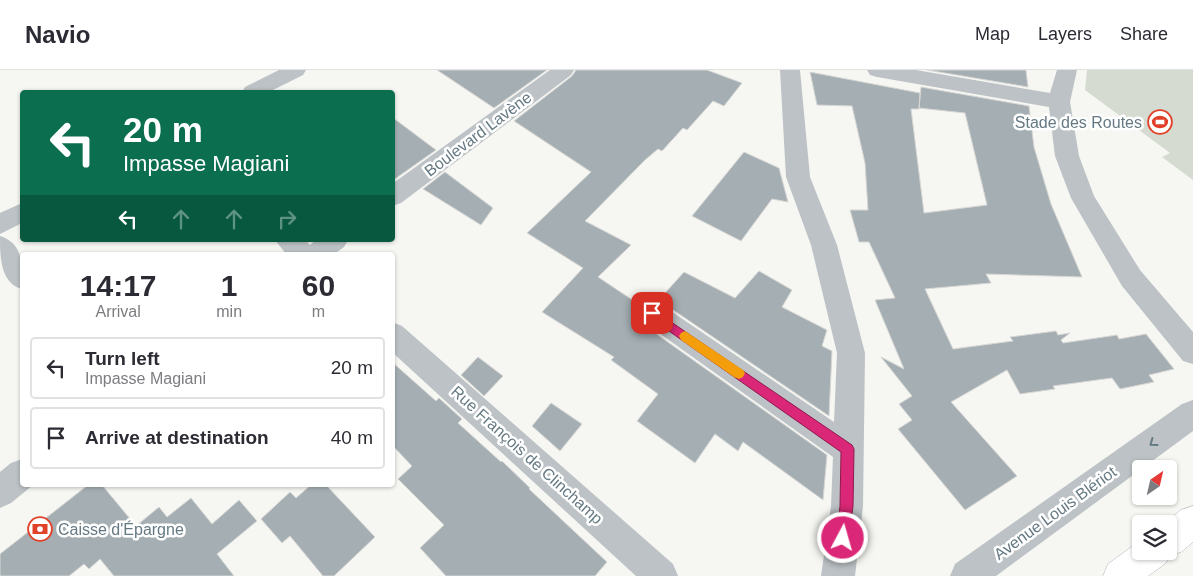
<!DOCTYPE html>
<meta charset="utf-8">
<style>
:root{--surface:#fff;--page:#f7f7f7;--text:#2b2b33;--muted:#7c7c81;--line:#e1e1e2}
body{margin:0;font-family:Helvetica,sans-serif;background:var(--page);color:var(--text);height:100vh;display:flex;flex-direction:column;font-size:19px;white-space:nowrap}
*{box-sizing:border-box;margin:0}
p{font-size:16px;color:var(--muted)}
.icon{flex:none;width:28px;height:28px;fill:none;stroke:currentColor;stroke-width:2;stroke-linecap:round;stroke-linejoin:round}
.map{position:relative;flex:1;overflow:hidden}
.panel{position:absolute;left:20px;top:182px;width:375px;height:235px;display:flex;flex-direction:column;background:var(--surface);border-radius:5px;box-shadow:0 1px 4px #0004}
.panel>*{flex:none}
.top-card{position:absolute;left:20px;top:20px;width:375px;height:152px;border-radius:5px;box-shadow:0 1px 4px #0004;background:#0b6e4f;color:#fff;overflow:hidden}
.needle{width:32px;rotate:34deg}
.fabs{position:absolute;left:1132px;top:390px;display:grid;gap:10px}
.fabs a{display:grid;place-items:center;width:45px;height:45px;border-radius:5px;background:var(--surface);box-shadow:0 1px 4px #0004;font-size:25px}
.pin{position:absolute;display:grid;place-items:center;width:42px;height:42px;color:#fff;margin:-21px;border-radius:10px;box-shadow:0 2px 8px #0006}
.me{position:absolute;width:55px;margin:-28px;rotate:6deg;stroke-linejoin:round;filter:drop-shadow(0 0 4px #0008)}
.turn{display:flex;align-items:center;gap:18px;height:105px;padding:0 20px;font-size:22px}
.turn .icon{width:65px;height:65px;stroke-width:2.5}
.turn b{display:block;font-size:35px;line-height:42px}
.lanes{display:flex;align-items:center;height:48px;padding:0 20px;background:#0003;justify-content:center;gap:25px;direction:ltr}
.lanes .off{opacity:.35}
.eta{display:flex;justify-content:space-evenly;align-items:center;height:85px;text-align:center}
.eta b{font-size:30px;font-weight:600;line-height:35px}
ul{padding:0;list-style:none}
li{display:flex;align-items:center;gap:15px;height:62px;margin:0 10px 8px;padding:0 10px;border:2px solid var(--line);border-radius:5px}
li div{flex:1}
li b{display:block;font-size:19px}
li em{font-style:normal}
header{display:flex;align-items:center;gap:30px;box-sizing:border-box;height:70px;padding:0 25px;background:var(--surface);border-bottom:1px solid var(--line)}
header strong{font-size:24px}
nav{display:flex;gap:28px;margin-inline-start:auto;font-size:18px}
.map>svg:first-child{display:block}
.green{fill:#d6dbd2}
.building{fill:#a5afb3;stroke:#d7d7d5}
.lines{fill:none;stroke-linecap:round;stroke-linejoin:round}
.primary-casing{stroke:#b0b6b9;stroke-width:1}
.minor{fill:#bcc2c5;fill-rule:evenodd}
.primary{fill:#fff;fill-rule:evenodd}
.oneway{stroke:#657983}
.route{fill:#db2777;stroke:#8e194d}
.slow{fill:#f59e0b}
.labels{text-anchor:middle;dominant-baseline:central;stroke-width:5;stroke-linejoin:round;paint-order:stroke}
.poi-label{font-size:16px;fill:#657983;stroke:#fff;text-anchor:end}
.street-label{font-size:16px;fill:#657983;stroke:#fff}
</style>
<header>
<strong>Navio</strong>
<nav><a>Map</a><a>Layers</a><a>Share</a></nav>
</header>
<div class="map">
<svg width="1193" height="506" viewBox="0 0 1193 506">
<rect width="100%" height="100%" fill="#f6f6f2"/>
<path class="green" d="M1087 0H1193V110L1162 87 1170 83 1085 20Z"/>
<g class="building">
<path d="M437 0H547L494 38Z"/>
<path d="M576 0H707L742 13 724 36 713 31 687 60 683 58 662 81 658 79 645 90 585 151 631 175 598 207 640 235 636 244 641 253 827 385 823 430 743 372 738 381 715 364 695 393 637 351 658 324 611 290 614 287 542 242 583 198 527 163 591 102 514 51 572 6Z"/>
<path d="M927 0H1026L1028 17Z"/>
<path d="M810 2 920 23 919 39H911L924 143 987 135 965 43 919 38 921 17 1029 36 1034 77 1051 134 1082 207 986 204 991 213 925 219 953 279 1013 271 1010 267 1056 261 1058 265 1070 263 1061 270 1063 273 1117 265 1119 269 1146 264 1174 299 1149 305 1154 312 1120 319 1112 308 1053 316 1055 319 1020 324 1007 300 951 332 1017 406 965 440 898 359 912 350 899 334 912 326 881 287 904 299 875 230 895 228 869 172H859L850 140H868L865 93 852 36 817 35Z"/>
<path d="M392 47 436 80 392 111Z"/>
<path d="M744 82 779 98 788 132 772 129 741 171 692 146Z"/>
<path d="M445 102 493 138 481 155 423 119Z"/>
<path d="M759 201 792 220 782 237 827 260 822 276 832 281 829 346 663 233 657 232 684 202 735 228Z"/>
<path d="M478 287 503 306 484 326 461 305Z"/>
<path d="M392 292 436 331 439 328 462 349 458 353 501 392 502 391 530 418 529 419 607 492 595 506H446L420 478 444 455 398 409 412 396 392 375Z"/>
<path d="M551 333 582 354 560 381 532 356Z"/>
<path d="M88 415H102L136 456 159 437 167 447 191 428 212 454 239 430 257 451 217 484 234 506H114L100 489 89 499 84 494 69 506H0V484Z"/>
<path d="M311 415H326L375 467 334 506H323L290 466 282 473 261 449 290 422 296 428Z"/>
</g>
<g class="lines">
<g class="primary-casing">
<path id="primary" d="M1193 436V472L1181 482 1169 486 1166 493 1148 506H1103L1108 494 1141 470V481H1169V454H1163L1181 440Z"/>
</g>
<g class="minor">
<path d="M279 0H306L303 5 269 22H242L245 17Z"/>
<path d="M550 0H574L571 5 401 133 392 136V114Z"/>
<path d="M780 0H800L810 107 837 175 865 283 863 436 855 506H821L831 436 833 387 642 251 638 243 642 235 652 232 662 235 834 352 837 283 811 175 786 107Z"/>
<path d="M867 0H916L1050 23 1057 0H1077L1070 32 1079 86 1094 126 1140 200 1193 262V294L1183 291 1122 216 1071 128 1055 86 1049 37 877 7 870 5Z"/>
<path d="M22 133V153L0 164V143Z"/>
<path d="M0 166C25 174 22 197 22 219 0 213 0 186 0 166Z"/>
<path d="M275 170H305L310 175 316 170H348L344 177 333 185H287Z"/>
<path d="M392 252 402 256 673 494 678 506H636L392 282Z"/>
<path d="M1193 330V361L996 506H950L955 494 1182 334Z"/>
<path d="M22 389V415H33L11 433 0 438V402L11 393Z"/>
</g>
<use href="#primary" class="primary"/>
</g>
<defs><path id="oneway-chevron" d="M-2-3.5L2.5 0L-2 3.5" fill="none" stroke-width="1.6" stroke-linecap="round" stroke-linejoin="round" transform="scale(1.25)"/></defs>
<use class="oneway" href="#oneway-chevron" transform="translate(1153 373) rotate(144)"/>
<path class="route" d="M652 239 852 375 854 379 853 436 848 472 843 474 839 472 837 468 840 436 841 382 649 247 647 243 649 240Z"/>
<path class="slow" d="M685 261 743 300 745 303 743 307 739 309 734 307 681 270 679 266 681 263Z"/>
<defs>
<g id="stadium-ring" transform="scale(1.25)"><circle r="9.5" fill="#fff" stroke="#e04229" stroke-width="1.5"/><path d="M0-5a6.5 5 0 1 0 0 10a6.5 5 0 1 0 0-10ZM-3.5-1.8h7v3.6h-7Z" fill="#e04229"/></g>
<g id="bank-ring" transform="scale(1.25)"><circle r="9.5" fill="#fff" stroke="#e04229" stroke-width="1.5"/><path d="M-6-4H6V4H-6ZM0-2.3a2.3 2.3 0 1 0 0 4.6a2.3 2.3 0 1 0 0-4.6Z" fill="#e04229"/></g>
</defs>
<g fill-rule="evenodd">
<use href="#stadium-ring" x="1160" y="52"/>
<use href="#bank-ring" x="40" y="459"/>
</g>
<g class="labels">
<g class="poi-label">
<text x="1142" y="52">Stade des Routes</text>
<text x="58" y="459" text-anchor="start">Caisse d'Épargne</text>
</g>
<g class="street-label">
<text transform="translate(478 64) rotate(-37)">Boulevard Lavène</text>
<text transform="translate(527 385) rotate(42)">Rue François de Clinchamp</text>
<text transform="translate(1055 443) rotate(-36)">Avenue Louis Blériot</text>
</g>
</g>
</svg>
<div class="fabs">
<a><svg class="needle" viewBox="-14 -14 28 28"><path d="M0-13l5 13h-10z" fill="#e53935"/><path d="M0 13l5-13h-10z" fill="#7c7c81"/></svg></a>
<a><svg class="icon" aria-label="layers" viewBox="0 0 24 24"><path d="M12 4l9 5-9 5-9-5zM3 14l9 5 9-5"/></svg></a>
</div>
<div class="pin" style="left:652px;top:243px;background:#d93025"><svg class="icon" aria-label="arrive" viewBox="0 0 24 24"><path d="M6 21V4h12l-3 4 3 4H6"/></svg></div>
<svg class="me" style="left:843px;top:468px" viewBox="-20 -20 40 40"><circle r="17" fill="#db2777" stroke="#fff" stroke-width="3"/><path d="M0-11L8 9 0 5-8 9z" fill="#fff"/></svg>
<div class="top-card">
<div class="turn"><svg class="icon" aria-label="left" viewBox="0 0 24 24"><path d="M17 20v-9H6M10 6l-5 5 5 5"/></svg><div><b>20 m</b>Impasse Magiani</div></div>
<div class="lanes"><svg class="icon" aria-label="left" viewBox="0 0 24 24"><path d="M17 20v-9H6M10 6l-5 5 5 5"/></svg><svg class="icon off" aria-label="ahead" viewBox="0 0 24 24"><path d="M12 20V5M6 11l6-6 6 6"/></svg><svg class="icon off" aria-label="ahead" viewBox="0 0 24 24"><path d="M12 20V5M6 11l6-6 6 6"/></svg><svg class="icon off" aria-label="right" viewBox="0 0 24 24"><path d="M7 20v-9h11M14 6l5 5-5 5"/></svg></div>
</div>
<section class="panel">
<div class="eta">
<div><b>14:17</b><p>Arrival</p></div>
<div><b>1</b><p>min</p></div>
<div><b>60</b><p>m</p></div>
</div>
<ul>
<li><svg class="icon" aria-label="left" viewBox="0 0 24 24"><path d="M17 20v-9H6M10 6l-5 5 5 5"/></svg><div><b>Turn left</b><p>Impasse Magiani</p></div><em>20 m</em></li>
<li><svg class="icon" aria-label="arrive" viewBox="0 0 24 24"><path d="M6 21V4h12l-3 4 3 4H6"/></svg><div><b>Arrive at destination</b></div><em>40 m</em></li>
</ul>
</section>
</div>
